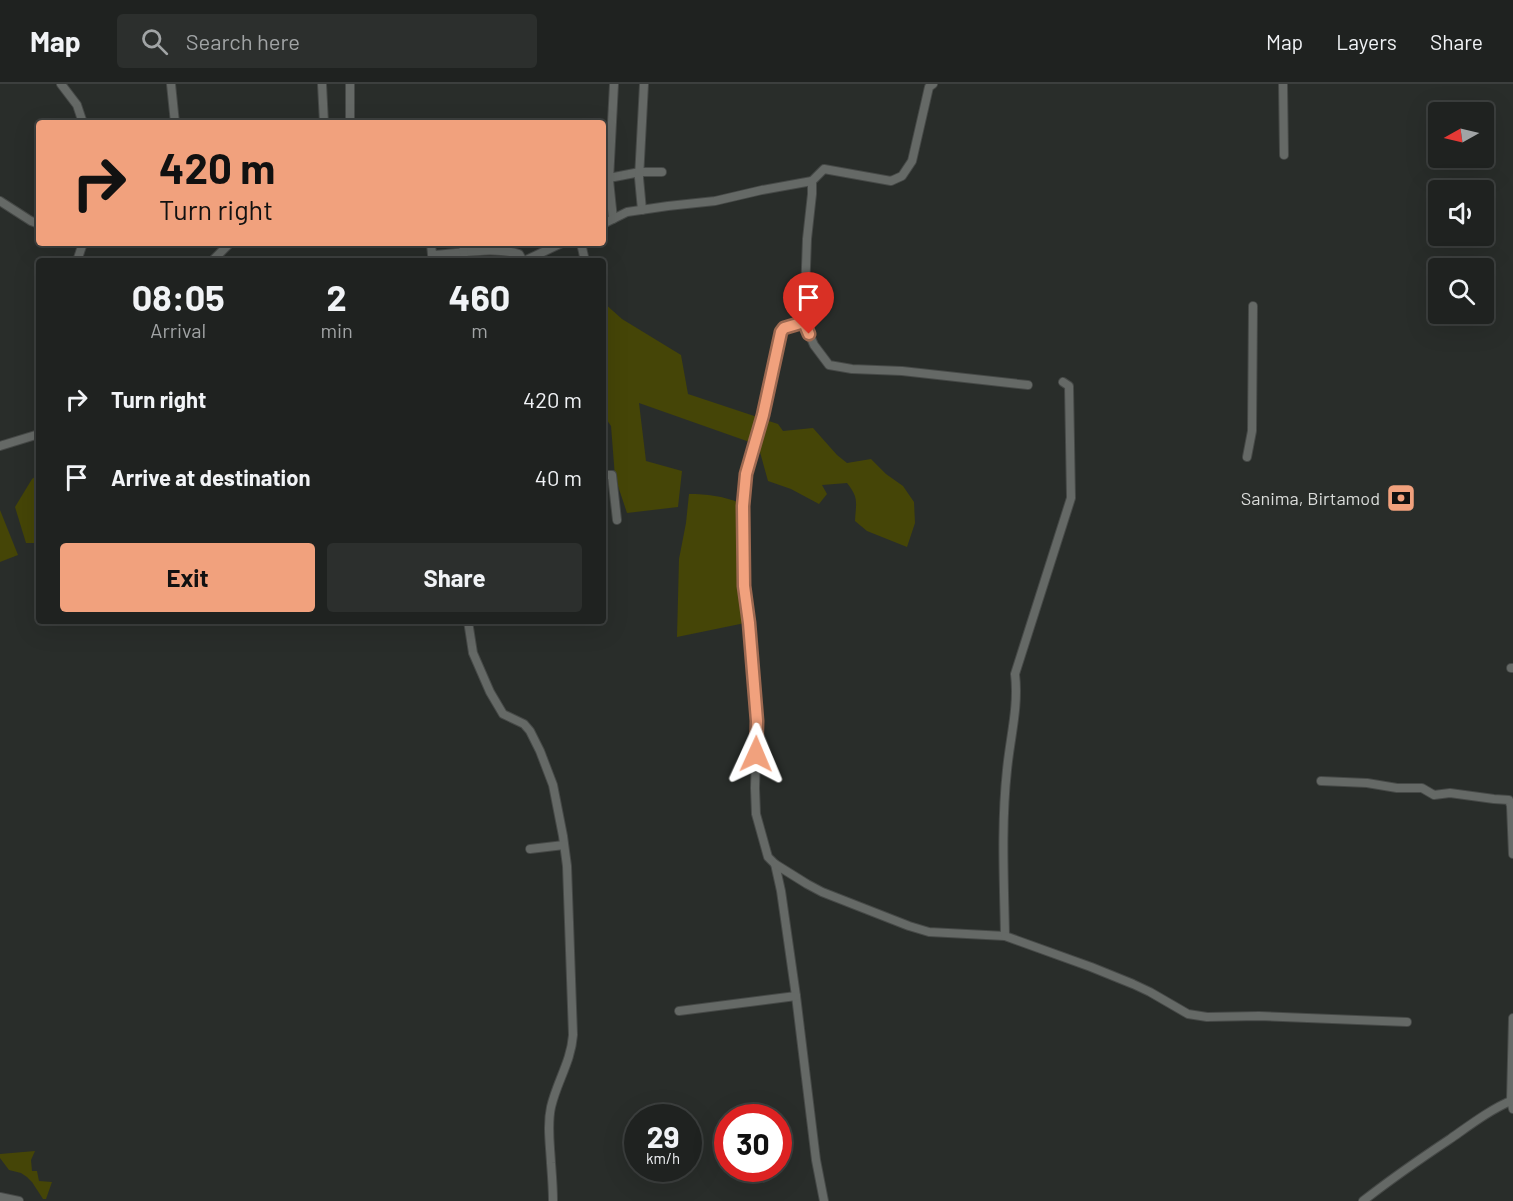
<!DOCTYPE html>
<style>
:root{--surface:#1f2220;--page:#2c2f2d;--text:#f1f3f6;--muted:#a1a4a5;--line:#3c3f3e;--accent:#f1a17d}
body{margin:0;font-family:Barlow,sans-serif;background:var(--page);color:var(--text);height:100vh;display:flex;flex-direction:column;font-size:22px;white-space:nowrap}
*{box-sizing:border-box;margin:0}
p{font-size:20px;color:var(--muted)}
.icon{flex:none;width:33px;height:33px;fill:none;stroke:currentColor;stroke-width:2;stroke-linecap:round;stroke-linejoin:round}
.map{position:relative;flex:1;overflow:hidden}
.side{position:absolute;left:36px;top:174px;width:570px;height:366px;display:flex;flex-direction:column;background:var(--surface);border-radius:6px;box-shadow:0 6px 24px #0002,0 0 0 2px var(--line)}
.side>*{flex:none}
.banner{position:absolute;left:36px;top:36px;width:570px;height:126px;border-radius:6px;box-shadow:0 6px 24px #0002,0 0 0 2px var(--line);background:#f1a17d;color:#111;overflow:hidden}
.needle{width:39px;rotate:262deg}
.tools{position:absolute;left:1428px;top:18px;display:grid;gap:12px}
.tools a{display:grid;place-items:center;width:66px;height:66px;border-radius:6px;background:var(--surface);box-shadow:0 6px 24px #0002,0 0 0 2px var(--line);font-size:30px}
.speed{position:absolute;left:624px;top:1020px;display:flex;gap:12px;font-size:30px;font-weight:700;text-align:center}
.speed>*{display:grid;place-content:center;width:78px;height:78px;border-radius:50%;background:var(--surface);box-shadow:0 6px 24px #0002,0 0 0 2px var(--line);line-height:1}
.speed small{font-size:15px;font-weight:400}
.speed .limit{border:9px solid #d22;background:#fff;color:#111}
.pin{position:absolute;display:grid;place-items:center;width:51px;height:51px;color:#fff;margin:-62px -26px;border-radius:50% 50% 50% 0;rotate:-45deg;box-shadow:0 0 6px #0007}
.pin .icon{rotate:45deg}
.me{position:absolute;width:66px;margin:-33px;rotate:1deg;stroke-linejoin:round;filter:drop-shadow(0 0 4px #0008)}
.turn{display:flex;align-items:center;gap:21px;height:126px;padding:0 24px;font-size:27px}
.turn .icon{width:78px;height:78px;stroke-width:2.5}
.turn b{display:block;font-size:42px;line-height:51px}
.eta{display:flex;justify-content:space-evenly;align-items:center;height:102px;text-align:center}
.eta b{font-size:36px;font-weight:700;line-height:42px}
.cta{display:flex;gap:12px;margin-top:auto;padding:12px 24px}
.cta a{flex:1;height:69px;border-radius:6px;background:var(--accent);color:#111;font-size:24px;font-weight:700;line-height:69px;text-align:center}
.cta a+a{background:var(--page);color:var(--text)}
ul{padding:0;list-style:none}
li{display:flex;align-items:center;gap:18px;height:78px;padding:0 24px}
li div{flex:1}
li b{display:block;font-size:22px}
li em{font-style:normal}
header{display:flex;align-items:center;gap:36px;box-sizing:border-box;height:84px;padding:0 30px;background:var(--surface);border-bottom:2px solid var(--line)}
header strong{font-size:28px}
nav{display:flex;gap:33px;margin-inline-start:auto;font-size:21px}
.search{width:420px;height:54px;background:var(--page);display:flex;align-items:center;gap:15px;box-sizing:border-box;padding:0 21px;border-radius:6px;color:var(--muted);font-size:22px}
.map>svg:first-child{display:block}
.green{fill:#454507}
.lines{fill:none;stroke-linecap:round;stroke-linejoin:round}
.minor-casing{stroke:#464947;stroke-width:10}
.minor{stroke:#656966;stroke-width:8}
.route-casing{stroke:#9d6951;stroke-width:15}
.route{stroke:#f1a17d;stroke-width:10}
.labels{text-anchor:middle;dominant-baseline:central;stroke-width:5;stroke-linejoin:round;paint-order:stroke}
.poi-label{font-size:18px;fill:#dadcda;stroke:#292d2a;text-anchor:end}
</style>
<header>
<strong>Map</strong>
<div class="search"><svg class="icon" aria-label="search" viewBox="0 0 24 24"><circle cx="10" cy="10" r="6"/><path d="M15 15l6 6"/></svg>Search here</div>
<nav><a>Map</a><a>Layers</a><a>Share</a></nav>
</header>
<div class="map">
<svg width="1513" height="1117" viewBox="0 0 1513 1117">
<rect width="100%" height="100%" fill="#292d2a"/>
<g class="green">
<path d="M603 218 622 235 681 271 688 310 778 340 783 347 813 344 837 371 847 379 871 375 886 390 903 402 914 418 915 439 907 463 867 447 855 437C856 418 859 414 847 399L822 401 827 410 819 420 791 405 768 397 758 361 639 319 646 377 682 387 678 423 627 429 615 393 611 342 603 330Z"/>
<path d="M39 390V459H26L15 423 32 395Z"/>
<path d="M689 410C707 410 723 412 740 419 738 459 740 499 745 539L677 553 679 475 686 439Z"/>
<path d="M0 426 18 471 0 478Z"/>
<path d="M35 1067 31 1076 32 1087H37L39 1097 52 1098 46 1115H43L32 1098 27 1093 21 1089 9 1086 0 1074V1070Z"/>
</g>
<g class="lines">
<g class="minor-casing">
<g id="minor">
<path d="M61 0 77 21 83 39"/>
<path d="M171 0 175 39"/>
<path d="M322 0 324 39"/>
<path d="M1283 0 1284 71"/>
<path d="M350 39V0"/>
<path d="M609 94 640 88H662"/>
<path d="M812 97V110L807 155 804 238 814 261 829 281 852 285 902 287 1028 301"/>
<path d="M0 117 31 137 39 140"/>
<path d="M642 126 639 94 644 0"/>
<path d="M613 135 609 96 614 0"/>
<path d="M603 140 627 128 668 122 715 117 762 106 812 97 824 85 891 97 902 92 912 77 929 3 933 0"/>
<path d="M431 159 432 171C461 170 491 162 519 170L523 177"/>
<path d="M463 159 464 169"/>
<path d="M581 159 585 177"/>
<path d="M77 177 83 159"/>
<path d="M212 177 230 159"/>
<path d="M524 177 562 159"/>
<path d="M804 238 784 244 781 248 763 331 746 390 743 422 744 503 749 539 757 637 755 704 756 730 768 773 775 780 781 807 796 912 816 1076 824 1117"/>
<path d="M0 362 39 350"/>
<path d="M1247 373 1252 347 1253 222"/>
<path d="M603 391H612L617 436"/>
<path d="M468 537 473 569 490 608 503 630 524 640 530 647 540 667 553 701 563 752 567 782 573 951C571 978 557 997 551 1023 547 1041 550 1060 551 1079 552 1092 553 1104 553 1117"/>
<path d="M1511 584H1513"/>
<path d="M1321 697 1367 699 1397 704H1422L1434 711 1450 709 1494 715 1509 716 1511 722 1513 723"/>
<path d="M1511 722 1513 770"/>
<path d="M530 765 564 761"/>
<path d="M775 780 807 800 822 808 909 842 929 848 1005 852C1004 797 1001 741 1007 686 1010 654 1019 622 1015 590L1071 414 1069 302 1063 298"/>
<path d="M1005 852 1091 883 1133 900 1150 908 1188 930 1207 933 1259 932 1407 938"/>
<path d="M679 927 796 912"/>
<path d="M1513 934 1511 1016 1513 1025"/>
<path d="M0 1113 19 1117"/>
<path d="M1363 1117C1391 1095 1420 1075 1450 1055 1470 1041 1491 1025 1513 1016"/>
</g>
</g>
<use href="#minor" class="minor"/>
</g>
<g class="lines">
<g class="route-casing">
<path id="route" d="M756 670 757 637 749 539 744 502 743 422 746 390 763 331 781 248 784 244 804 238 809 250"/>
</g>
<use href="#route" class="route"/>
</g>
<defs>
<g id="bank-square" transform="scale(1.5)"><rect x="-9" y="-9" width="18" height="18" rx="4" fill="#f1a17d" stroke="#292d2a"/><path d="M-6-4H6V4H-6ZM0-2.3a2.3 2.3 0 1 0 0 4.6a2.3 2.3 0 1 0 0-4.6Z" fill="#111"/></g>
</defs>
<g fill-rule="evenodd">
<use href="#bank-square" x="1401" y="414"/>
</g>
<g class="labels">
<g class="poi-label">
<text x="1380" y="414">Sanima, Birtamod</text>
</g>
</g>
</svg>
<div class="tools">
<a><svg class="needle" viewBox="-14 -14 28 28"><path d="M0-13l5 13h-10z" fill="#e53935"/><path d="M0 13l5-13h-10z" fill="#a1a4a5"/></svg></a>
<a><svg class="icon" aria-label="sound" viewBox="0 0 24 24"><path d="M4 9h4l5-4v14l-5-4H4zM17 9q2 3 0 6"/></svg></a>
<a><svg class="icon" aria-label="search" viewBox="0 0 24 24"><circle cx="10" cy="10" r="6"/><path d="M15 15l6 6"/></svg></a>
</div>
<div class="speed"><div>29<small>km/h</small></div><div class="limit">30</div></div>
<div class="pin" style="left:809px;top:250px;background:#d93025"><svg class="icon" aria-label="arrive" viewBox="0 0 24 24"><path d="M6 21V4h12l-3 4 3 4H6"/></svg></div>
<svg class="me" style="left:756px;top:670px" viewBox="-20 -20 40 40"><path d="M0-17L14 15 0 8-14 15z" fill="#f1a17d" stroke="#fff" stroke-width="4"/></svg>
<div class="banner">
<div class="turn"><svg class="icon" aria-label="right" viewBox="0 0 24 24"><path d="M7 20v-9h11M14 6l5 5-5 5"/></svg><div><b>420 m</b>Turn right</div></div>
</div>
<section class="side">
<div class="eta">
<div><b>08:05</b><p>Arrival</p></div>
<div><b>2</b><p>min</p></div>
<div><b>460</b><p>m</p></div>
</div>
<ul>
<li><svg class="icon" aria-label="right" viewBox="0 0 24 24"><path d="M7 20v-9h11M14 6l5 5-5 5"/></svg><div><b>Turn right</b></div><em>420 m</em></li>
<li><svg class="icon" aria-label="arrive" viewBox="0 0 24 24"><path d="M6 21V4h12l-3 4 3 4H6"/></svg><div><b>Arrive at destination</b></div><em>40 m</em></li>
</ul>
<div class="cta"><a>Exit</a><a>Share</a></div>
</section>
</div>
